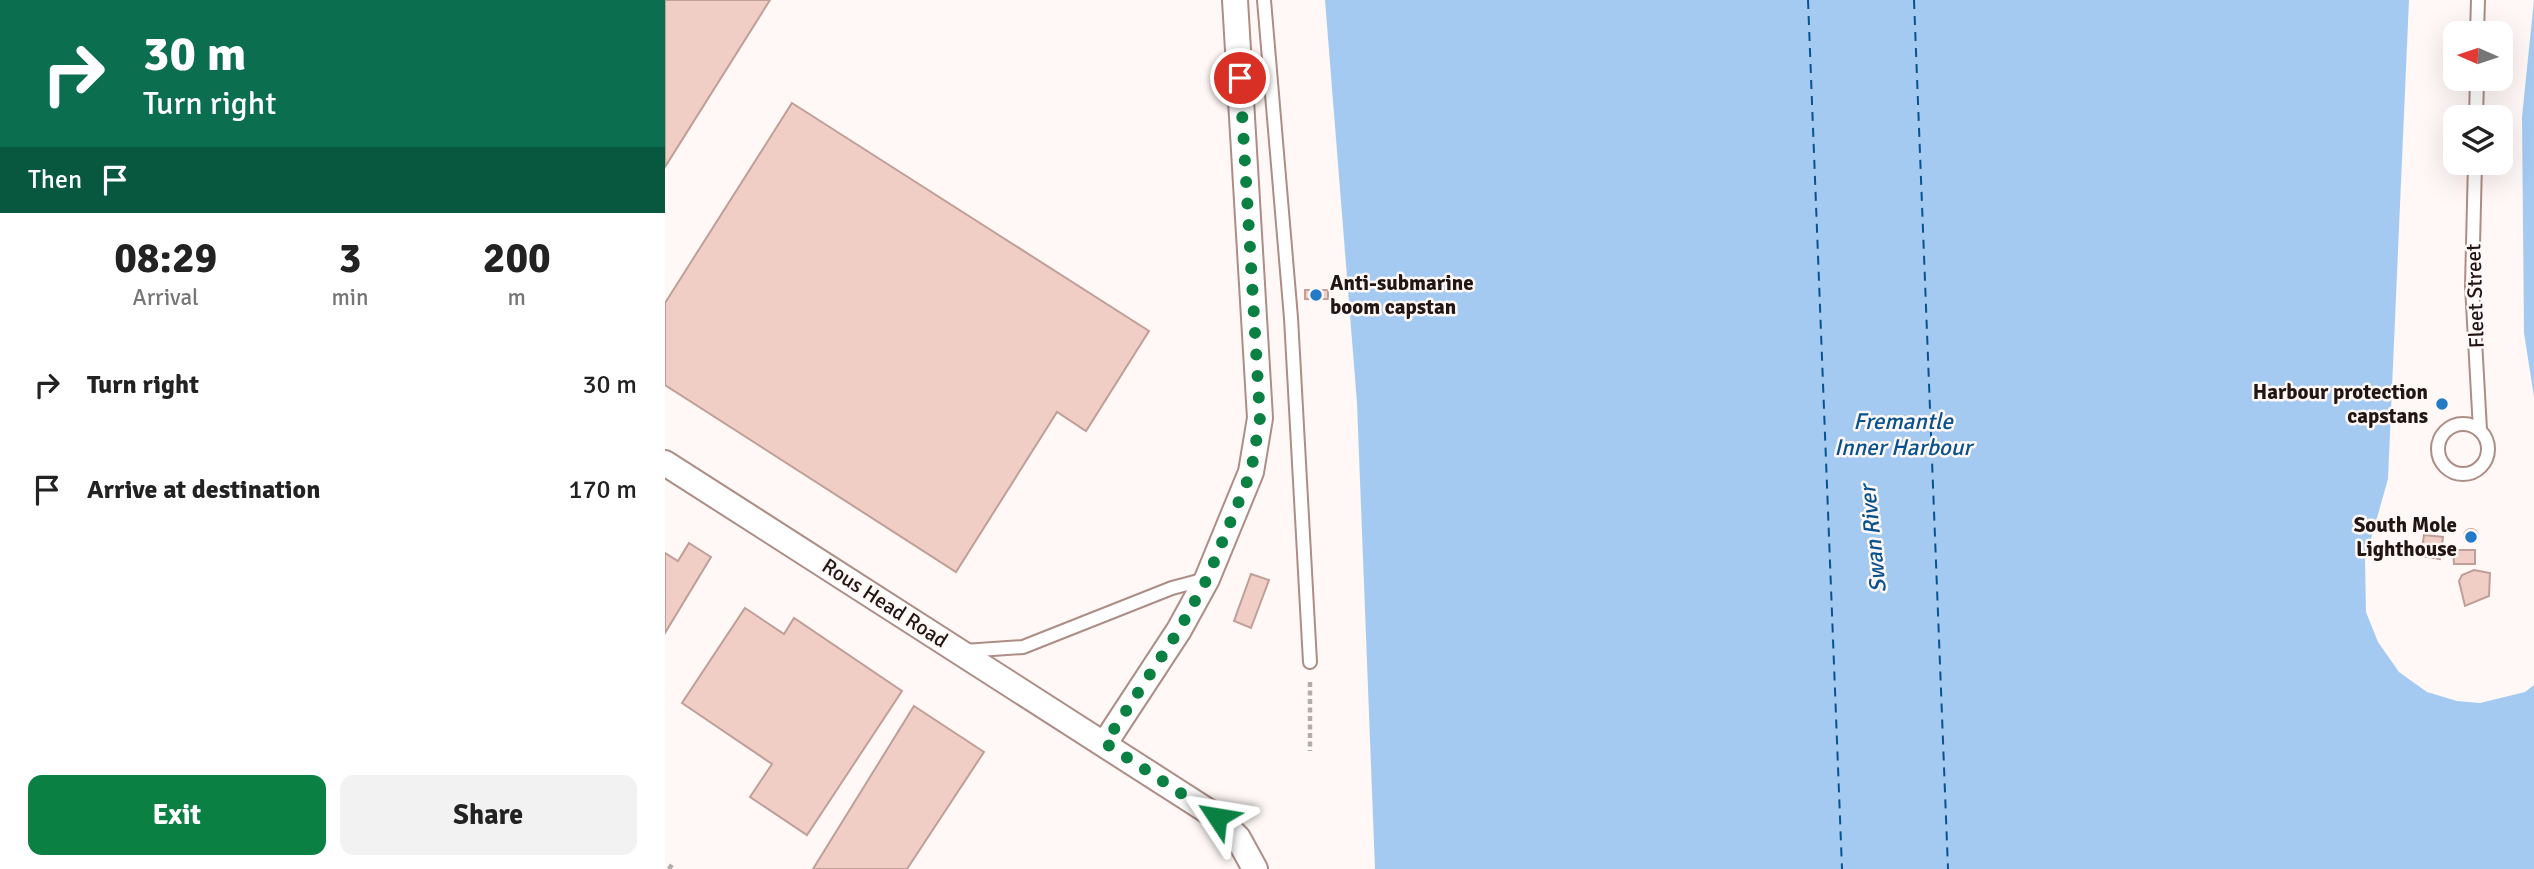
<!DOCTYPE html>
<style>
:root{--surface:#fff;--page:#f2f2f2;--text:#222;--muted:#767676;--accent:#0b8043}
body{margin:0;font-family:Signika,sans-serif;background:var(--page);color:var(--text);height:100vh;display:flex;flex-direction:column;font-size:26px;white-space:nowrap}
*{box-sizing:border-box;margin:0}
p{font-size:23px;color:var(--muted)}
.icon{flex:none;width:38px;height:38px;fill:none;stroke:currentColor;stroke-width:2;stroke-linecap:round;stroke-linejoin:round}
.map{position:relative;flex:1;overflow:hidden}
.drawer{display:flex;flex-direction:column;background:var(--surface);width:665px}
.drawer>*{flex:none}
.guide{background:#0b6e4f;color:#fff;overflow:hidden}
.needle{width:46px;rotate:273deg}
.fabs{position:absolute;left:1778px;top:21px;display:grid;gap:14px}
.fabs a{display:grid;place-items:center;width:70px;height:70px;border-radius:14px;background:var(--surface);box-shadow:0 7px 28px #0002;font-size:35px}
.pin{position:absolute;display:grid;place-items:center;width:60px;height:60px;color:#fff;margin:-30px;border:4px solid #fff;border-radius:50%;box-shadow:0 2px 7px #0007}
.me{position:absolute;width:77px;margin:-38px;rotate:303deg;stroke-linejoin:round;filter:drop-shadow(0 0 5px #0008)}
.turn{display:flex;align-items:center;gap:24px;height:147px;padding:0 28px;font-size:32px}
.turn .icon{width:91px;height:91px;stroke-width:2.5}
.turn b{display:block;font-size:49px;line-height:60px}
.then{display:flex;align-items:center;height:66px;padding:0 28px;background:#0003;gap:14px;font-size:26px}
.eta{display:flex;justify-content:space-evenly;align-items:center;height:119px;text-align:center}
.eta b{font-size:42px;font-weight:700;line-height:49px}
.cta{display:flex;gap:14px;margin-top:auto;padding:14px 28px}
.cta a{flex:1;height:80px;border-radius:14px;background:var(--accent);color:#fff;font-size:28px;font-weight:700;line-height:80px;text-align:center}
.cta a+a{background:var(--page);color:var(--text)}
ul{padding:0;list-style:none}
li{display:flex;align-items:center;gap:21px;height:105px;padding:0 28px}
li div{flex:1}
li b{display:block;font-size:26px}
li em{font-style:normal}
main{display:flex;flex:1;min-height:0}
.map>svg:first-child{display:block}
.water{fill:#a4caf2}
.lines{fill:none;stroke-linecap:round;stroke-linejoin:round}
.ferry{stroke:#08528e;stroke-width:2;stroke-dasharray:9 7;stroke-linecap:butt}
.building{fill:#f0cdc5;stroke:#bf9f97;stroke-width:2}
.service-casing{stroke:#ad8d85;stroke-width:16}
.minor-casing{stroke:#ad8d85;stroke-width:28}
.path{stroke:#b4acaa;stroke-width:4.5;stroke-dasharray:5 3.5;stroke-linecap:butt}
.service{stroke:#fff;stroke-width:12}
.minor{stroke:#fff;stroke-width:24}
.route{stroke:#0b8043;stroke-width:12;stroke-dasharray:0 21.6}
.poi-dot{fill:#237bc8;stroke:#fff8f6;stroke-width:2.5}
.labels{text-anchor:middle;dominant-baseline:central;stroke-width:5;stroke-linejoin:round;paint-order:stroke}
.poi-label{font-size:21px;font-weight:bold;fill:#221614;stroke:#fff8f6;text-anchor:end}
.street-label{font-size:21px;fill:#221614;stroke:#fff8f6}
.water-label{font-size:23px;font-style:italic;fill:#08528e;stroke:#fff8f6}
</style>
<main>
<section class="drawer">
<div class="guide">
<div class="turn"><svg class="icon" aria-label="right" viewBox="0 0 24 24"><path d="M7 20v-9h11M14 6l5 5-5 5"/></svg><div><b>30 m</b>Turn right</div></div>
<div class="then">Then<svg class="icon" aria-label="arrive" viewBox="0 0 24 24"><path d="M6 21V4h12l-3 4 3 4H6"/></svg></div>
</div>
<div class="eta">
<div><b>08:29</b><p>Arrival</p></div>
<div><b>3</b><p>min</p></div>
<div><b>200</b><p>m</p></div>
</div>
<ul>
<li><svg class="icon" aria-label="right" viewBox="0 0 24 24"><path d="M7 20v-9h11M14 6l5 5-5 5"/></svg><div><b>Turn right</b></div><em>30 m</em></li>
<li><svg class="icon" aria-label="arrive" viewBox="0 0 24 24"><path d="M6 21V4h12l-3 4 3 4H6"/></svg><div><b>Arrive at destination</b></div><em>170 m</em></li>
</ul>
<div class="cta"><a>Exit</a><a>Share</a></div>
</section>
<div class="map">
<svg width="1869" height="869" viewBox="0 0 1869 869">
<rect width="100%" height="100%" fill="#fff8f6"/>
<g class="water">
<path d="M660 0H1744L1723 479 1700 560 1701 612 1713 642 1734 672 1762 692 1792 701 1815 703 1860 692 1869 685V869H710L692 403Z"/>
<path d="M1869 0V397L1859 333 1857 117Z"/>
</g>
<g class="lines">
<g class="ferry">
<path d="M1143 0 1177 869"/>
<path d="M1249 0 1283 869"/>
</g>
</g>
<g class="building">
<path d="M0 0H105L0 167Z"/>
<path d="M127 103 484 331 421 431 392 412 291 572 0 385V303Z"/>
<path d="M1782 115H1796V117H1790V139H1786V135H1779V121H1782Z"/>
<rect x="640" y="290" width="23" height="9"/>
<circle cx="1806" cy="536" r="7"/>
<path d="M1759 535 1778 537 1775 559 1756 556Z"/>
<path d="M24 543 46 557 0 633V553L13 561Z"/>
<path d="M1788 550H1810V564H1789Z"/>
<path d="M1809 570 1825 573 1824 596 1800 606 1794 581 1797 575Z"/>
<path d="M586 574 604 580 586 628 569 621Z"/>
<path d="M80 608 119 634 129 618 237 691 142 835 85 797 107 764 17 703Z"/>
<path d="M249 706 319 752 242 869H148Z"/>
</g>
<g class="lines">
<g class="service-casing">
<g id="service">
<path d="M599 0 626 318 645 662"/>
<path d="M1812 33 1813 0"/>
<path d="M1811 117 1812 79"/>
<path d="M1810 163 1807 286 1815 430"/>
<circle cx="1798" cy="449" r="25"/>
<path d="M299 651 358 647 507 588 541 579"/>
</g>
</g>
<g class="minor-casing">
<g id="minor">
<path d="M0 463 552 817 573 838 590 869"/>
<path d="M440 743 514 630 542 579 586 472 595 418 570 0"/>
</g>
</g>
<g class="path">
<path d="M645 682V751"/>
<path d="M4 869 8 863"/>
</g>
<use href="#service" class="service"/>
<use href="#minor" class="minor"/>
</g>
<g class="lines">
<path class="route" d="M552 817 440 743 514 630 542 579 586 472 595 418 575 78"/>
</g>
<g class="poi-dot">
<circle cx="651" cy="295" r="7"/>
<circle cx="1777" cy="404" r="7"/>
<circle cx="1806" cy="537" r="7"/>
</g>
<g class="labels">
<g class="poi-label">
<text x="665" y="283" text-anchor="start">Anti-submarine<tspan x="665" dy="24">boom capstan</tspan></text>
<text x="1763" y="392">Harbour protection<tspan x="1763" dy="24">capstans</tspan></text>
<text x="1792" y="525">South Mole<tspan x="1792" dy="24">Lighthouse</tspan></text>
</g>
<g class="street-label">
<text transform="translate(1810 296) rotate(-92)">Fleet Street</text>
<text transform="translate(220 603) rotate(33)">Rous Head Road</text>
</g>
<g class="water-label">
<text x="1238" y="421">Fremantle<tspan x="1238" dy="26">Inner Harbour</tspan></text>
<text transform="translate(1208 539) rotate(-96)">Swan River</text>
</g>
</g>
</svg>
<div class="fabs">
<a><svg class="needle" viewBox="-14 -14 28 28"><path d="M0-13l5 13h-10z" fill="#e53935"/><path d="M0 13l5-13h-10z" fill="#767676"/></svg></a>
<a><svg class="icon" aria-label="layers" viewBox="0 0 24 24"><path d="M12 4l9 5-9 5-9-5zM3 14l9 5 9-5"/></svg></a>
</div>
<div class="pin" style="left:575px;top:78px;background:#d93025"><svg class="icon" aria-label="arrive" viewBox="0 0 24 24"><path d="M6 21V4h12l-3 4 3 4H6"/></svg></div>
<svg class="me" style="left:552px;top:817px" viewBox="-20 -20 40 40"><path d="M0-17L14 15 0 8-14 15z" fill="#0b8043" stroke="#fff" stroke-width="4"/></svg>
</div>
</main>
